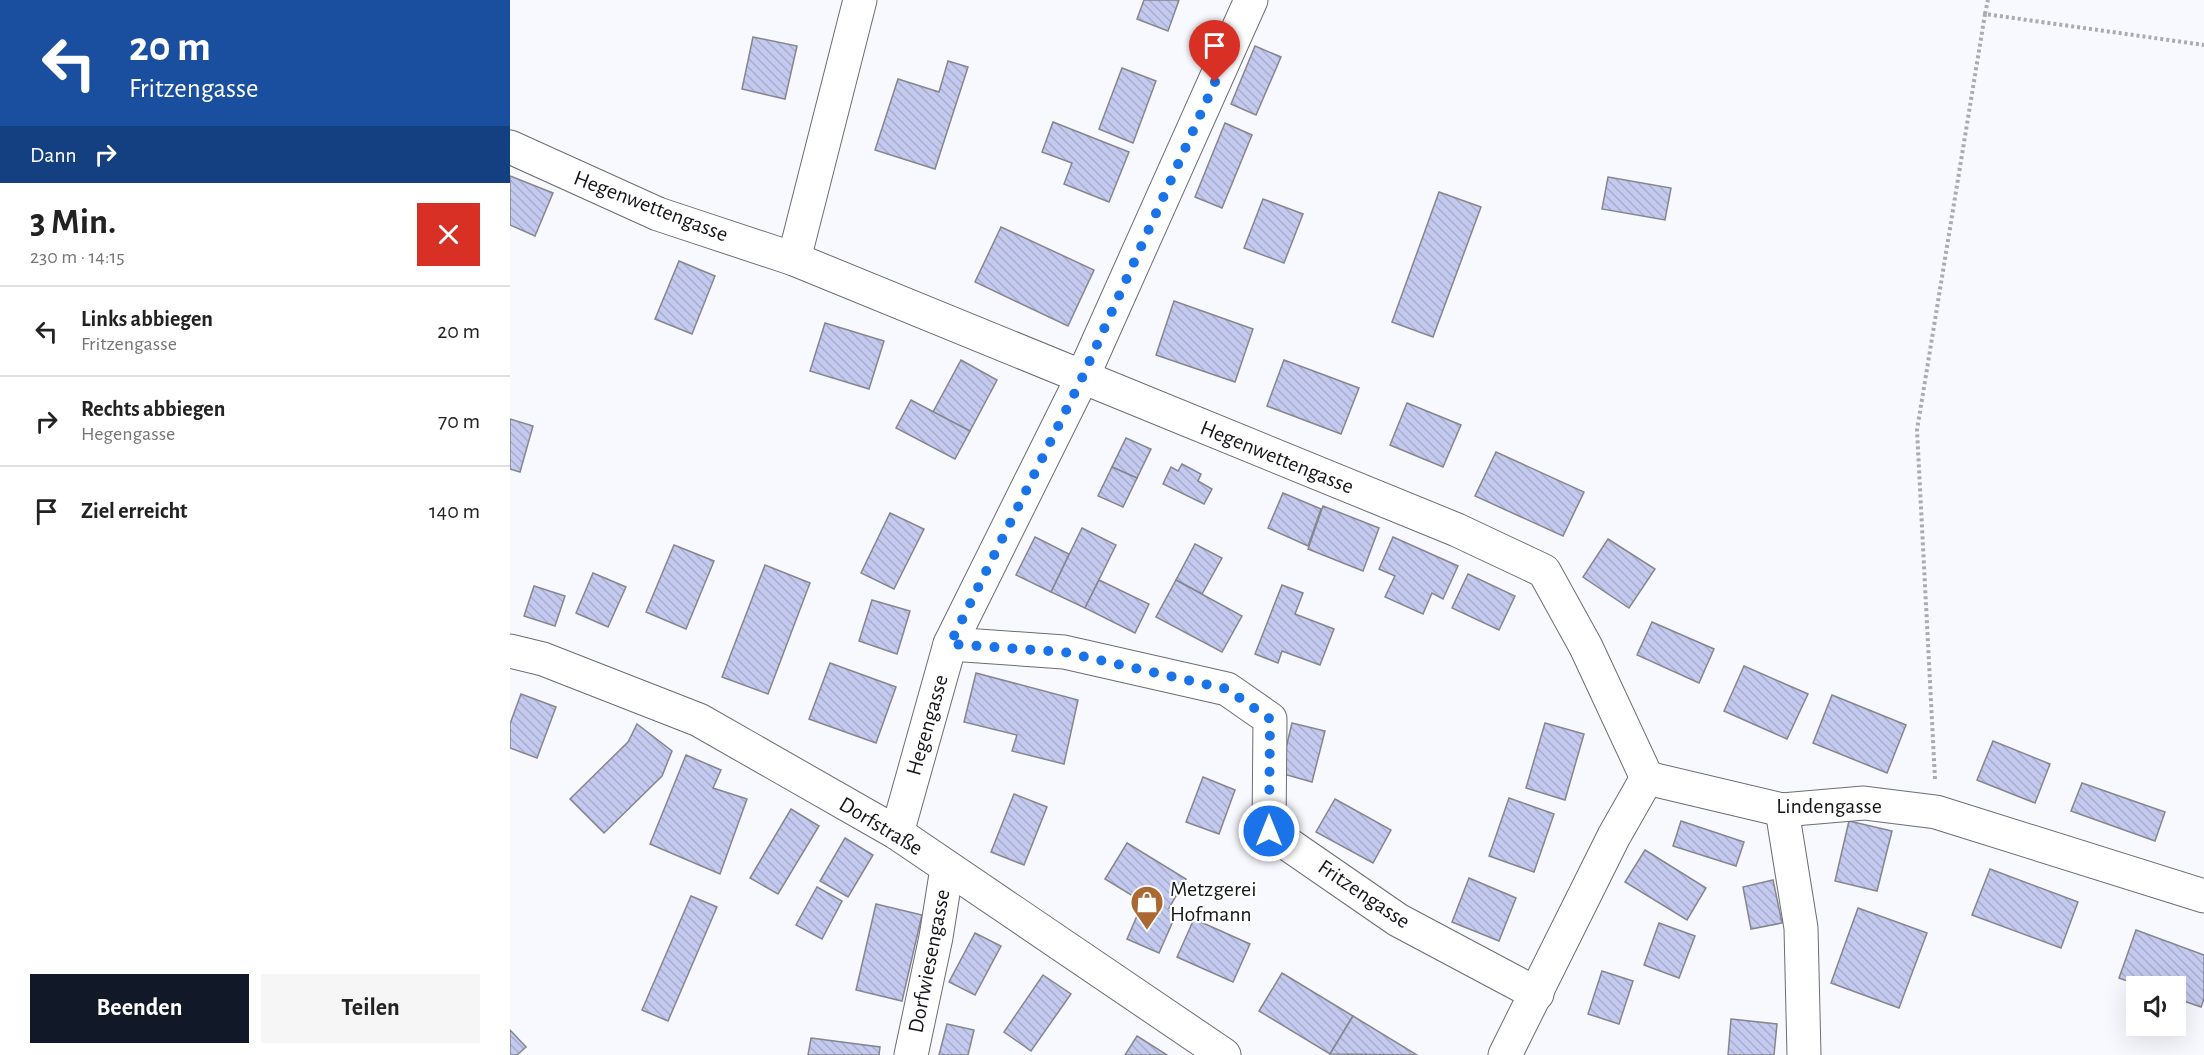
<!DOCTYPE html>
<html lang="de">
<meta charset="utf-8">
<style>
:root{--surface:#fff;--page:#f6f6f6;--text:#222;--muted:#767676;--line:#e0e0e0;--accent:#111827}
body{margin:0;font-family:"Alegreya Sans",sans-serif;background:var(--page);color:var(--text);height:100vh;display:flex;flex-direction:column;font-size:22px;white-space:nowrap}
*{box-sizing:border-box;margin:0}
p{font-size:20px;color:var(--muted)}
.icon{flex:none;width:33px;height:33px;fill:none;stroke:currentColor;stroke-width:2;stroke-linecap:round;stroke-linejoin:round}
.map{position:relative;flex:1;overflow:hidden}
.side{display:flex;flex-direction:column;background:var(--surface);width:510px}
.side>*{flex:none}
.banner{background:#1a4fa0;color:#fff;overflow:hidden}
.fabs{position:absolute;left:1616px;top:976px;display:grid;gap:12px}
.fabs a{display:grid;place-items:center;width:60px;height:60px;border-radius:0px;background:var(--surface);box-shadow:0 6px 24px #0002;font-size:30px}
.pin{position:absolute;display:grid;place-items:center;width:51px;height:51px;color:#fff;margin:-62px -26px;border-radius:50% 50% 50% 0;rotate:-45deg;box-shadow:0 0 6px #0007}
.pin .icon{rotate:45deg}
.me{position:absolute;width:66px;margin:-33px;rotate:0deg;stroke-linejoin:round;filter:drop-shadow(0 0 4px #0008)}
.turn{display:flex;align-items:center;gap:21px;height:126px;padding:0 30px;font-size:27px}
.turn .icon{width:78px;height:78px;stroke-width:2.5}
.turn b{display:block;font-size:42px;line-height:51px}
.then{display:flex;align-items:center;height:57px;padding:0 30px;background:#0003;gap:12px;font-size:22px}
.round{display:grid;place-items:center;flex:none;width:63px;height:63px;border-radius:0px;background:var(--page)}
.overview{display:flex;align-items:center;justify-content:space-between;height:102px;padding:0 30px}
h1{font-size:36px;font-weight:700;line-height:45px}
.button{display:flex;gap:12px;margin-top:auto;padding:12px 30px}
.button a{flex:1;height:69px;border-radius:0px;background:var(--accent);color:#fff;font-size:24px;font-weight:700;line-height:69px;text-align:center}
.button a+a{background:var(--page);color:var(--text)}
ul{padding:0;list-style:none}
li{display:flex;align-items:center;gap:18px;height:90px;padding:0 30px;border-top:2px solid var(--line)}
li div{flex:1}
li b{display:block;font-size:22px}
li em{font-style:normal}
main{display:flex;flex:1;min-height:0}
.map>svg:first-child{display:block}
.building{fill:url(#building-back-hatch);stroke:#85868e;stroke-width:1.5}
.lines{fill:none;stroke-linecap:round;stroke-linejoin:round}
.minor-casing{stroke:#6b6d74;stroke-width:35}
.tertiary-casing{stroke:#6b6d74;stroke-width:35}
.path{stroke:#aaabaf;stroke-width:4;stroke-dasharray:3 3;stroke-linecap:butt}
.minor{stroke:#fff;stroke-width:33}
.tertiary{stroke:#fff;stroke-width:33}
.route{stroke:#1a73e8;stroke-width:10;stroke-dasharray:0 18}
.labels{text-anchor:middle;dominant-baseline:central;stroke-width:4.5;stroke-linejoin:round;paint-order:stroke}
.street-label{font-size:22px;fill:#151619;stroke:#fff}
.poi-label{font-size:22px;fill:#151619;stroke:#fff;text-anchor:start}
</style>
<main>
<section class="side">
<div class="banner">
<div class="turn"><svg class="icon" aria-label="left" viewBox="0 0 24 24"><path d="M17 20v-9H6M10 6l-5 5 5 5"/></svg><div><b>20 m</b>Fritzengasse</div></div>
<div class="then">Dann<svg class="icon" aria-label="right" viewBox="0 0 24 24"><path d="M7 20v-9h11M14 6l5 5-5 5"/></svg></div>
</div>
<div class="overview"><div><h1>3 Min.</h1><p>230 m · 14:15</p></div><a class="round" style="background:#d93025;color:#fff"><svg class="icon" aria-label="close" viewBox="0 0 24 24"><path d="M6 6l12 12M18 6L6 18"/></svg></a></div>
<ul>
<li><svg class="icon" aria-label="left" viewBox="0 0 24 24"><path d="M17 20v-9H6M10 6l-5 5 5 5"/></svg><div><b>Links abbiegen</b><p>Fritzengasse</p></div><em>20 m</em></li>
<li><svg class="icon" aria-label="right" viewBox="0 0 24 24"><path d="M7 20v-9h11M14 6l5 5-5 5"/></svg><div><b>Rechts abbiegen</b><p>Hegengasse</p></div><em>70 m</em></li>
<li><svg class="icon" aria-label="arrive" viewBox="0 0 24 24"><path d="M6 21V4h12l-3 4 3 4H6"/></svg><div><b>Ziel erreicht</b></div><em>140 m</em></li>
</ul>
<div class="button"><a>Beenden</a><a>Teilen</a></div>
</section>
<div class="map">
<svg width="1694" height="1055" viewBox="0 0 1694 1055">
<defs>
<pattern id="building-back-hatch" width="6" height="6" patternUnits="userSpaceOnUse" patternTransform="scale(1.5)"><rect width="6" height="6" fill="#c4caef"/><path d="M-1 5l2 2M0 0l6 6M5-1l2 2" fill="none" stroke="#a8adcc"/></pattern>
</defs>
<rect width="100%" height="100%" fill="#f8f9fe"/>
<g class="building">
<path d="M634 0H669L658 31 627 19Z"/>
<path d="M243 37 287 46 275 99 232 89Z"/>
<path d="M745 46 771 57 746 115 721 104Z"/>
<path d="M438 61 458 67 425 169 365 150 388 79 429 92Z"/>
<path d="M612 68 646 81 623 143 589 129Z"/>
<path d="M543 122 619 152 599 202 554 184 562 163 532 152Z"/>
<path d="M715 123 742 135 712 208 685 197Z"/>
<path d="M0 176 43 193 25 236 0 225Z"/>
<path d="M1098 177 1161 188 1155 220 1092 209Z"/>
<path d="M929 192 971 207 923 337 882 322Z"/>
<path d="M753 199 793 214 774 263 734 248Z"/>
<path d="M491 227 584 270 558 326 465 282Z"/>
<path d="M169 261 205 276 182 334 145 319Z"/>
<path d="M664 301 743 329 725 382 646 355Z"/>
<path d="M315 323 374 341 359 389 300 371Z"/>
<path d="M451 360 487 380 460 431 423 412Z"/>
<path d="M774 360 849 388 831 434 757 406Z"/>
<path d="M401 400 460 431 445 459 386 428Z"/>
<path d="M897 403 951 425 933 467 880 445Z"/>
<path d="M0 419 23 426 10 472 0 469Z"/>
<path d="M616 438 641 449 627 478 602 467Z"/>
<path d="M986 452 1074 492 1053 536 965 496Z"/>
<path d="M672 464 691 474 688 481 702 489 694 504 653 484 661 467 668 471Z"/>
<path d="M602 467 627 478 613 507 588 496Z"/>
<path d="M773 493 811 509 798 546 758 528Z"/>
<path d="M813 506 869 528 853 571 798 549Z"/>
<path d="M380 513 414 529 384 589 351 573Z"/>
<path d="M572 528 606 545 575 608 541 592Z"/>
<path d="M525 537 559 554 541 592 506 575Z"/>
<path d="M883 537 948 566 933 599 922 593 913 614 875 597 885 576 869 569Z"/>
<path d="M1098 539 1145 569 1119 608 1073 577Z"/>
<path d="M685 544 712 558 692 594 666 580Z"/>
<path d="M164 545 204 561 176 629 136 612Z"/>
<path d="M255 565 300 583 258 694 212 677Z"/>
<path d="M83 573 116 587 98 627 66 613Z"/>
<path d="M958 574 1005 596 989 630 942 608Z"/>
<path d="M589 580 639 604 625 633 575 608Z"/>
<path d="M666 580 732 616 712 652 646 617Z"/>
<path d="M772 585 793 593 785 614 824 629 810 665 772 651 768 663 745 654Z"/>
<path d="M24 586 55 596 45 626 14 616Z"/>
<path d="M362 600 400 611 387 654 349 641Z"/>
<path d="M1142 622 1204 649 1189 683 1127 655Z"/>
<path d="M320 663 386 687 366 743 299 719Z"/>
<path d="M1234 666 1298 694 1277 739 1214 711Z"/>
<path d="M466 673 568 700 554 764 502 751 507 735 454 722Z"/>
<path d="M11 694 46 707 27 758 0 748V724Z"/>
<path d="M1322 695 1396 725 1377 773 1303 743Z"/>
<path d="M782 723 815 731 802 782 770 773Z"/>
<path d="M1035 723 1074 734 1055 800 1016 788Z"/>
<path d="M127 724 162 751 152 776 94 833 60 799 118 742Z"/>
<path d="M1483 741 1540 764 1525 803 1467 780Z"/>
<path d="M176 755 211 770 203 788 237 799 210 874 140 844Z"/>
<path d="M693 777 725 790 709 834 676 822Z"/>
<path d="M1572 783 1655 812 1645 841 1561 811Z"/>
<path d="M504 794 537 807 514 865 481 852Z"/>
<path d="M999 798 1044 814 1024 872 979 856Z"/>
<path d="M825 799 881 830 863 863 806 832Z"/>
<path d="M281 809 309 826 268 894 240 878Z"/>
<path d="M1171 821 1234 842 1226 866 1163 846Z"/>
<path d="M1339 821 1382 831 1367 891 1325 881Z"/>
<path d="M335 838 363 855 338 897 310 881Z"/>
<path d="M617 843 676 879 659 908 667 912 649 953 617 939 633 902 595 879Z"/>
<path d="M1135 850 1196 888 1177 920 1115 882Z"/>
<path d="M1480 869 1568 902 1551 948 1462 915Z"/>
<path d="M959 878 1006 898 989 941 942 922Z"/>
<path d="M1263 880 1272 923 1241 929 1233 887Z"/>
<path d="M307 887 332 901 312 939 286 925Z"/>
<path d="M181 896 207 907 158 1021 132 1010Z"/>
<path d="M366 904 412 915 392 1001 346 990Z"/>
<path d="M1348 908 1417 933 1389 1008 1321 983Z"/>
<path d="M684 919 740 944 723 982 667 957Z"/>
<path d="M1149 923 1185 936 1169 978 1134 965Z"/>
<path d="M1626 930 1694 955V999L1691 1007 1665 998V987H1634L1609 978Z"/>
<path d="M465 933 491 946 465 995 439 982Z"/>
<path d="M1092 971 1123 981 1109 1024 1078 1014Z"/>
<path d="M772 973 843 1016 820 1054 749 1011Z"/>
<path d="M533 975 561 994 521 1051 494 1032Z"/>
<path d="M843 1016 907 1055 820 1054Z"/>
<path d="M1221 1019 1267 1024 1264 1055H1218Z"/>
<path d="M437 1024 464 1030 458 1055H429Z"/>
<path d="M0 1030 16 1047 7 1055H0Z"/>
<path d="M627 1036 657 1055H615Z"/>
<path d="M301 1038 370 1047 369 1055H298Z"/>
</g>
<g class="lines">
<g class="minor-casing">
<g id="minor">
<path d="M0 147 148 214 284 259 947 530 1034 571 1076 647 1137 778"/>
<path d="M284 259 350 0"/>
<path d="M440 644 554 652 717 689 760 719 759 831 888 920 1027 994"/>
<path d="M1137 778 1272 810 1354 803 1426 812 1694 896"/>
<path d="M1272 810 1291 928 1294 1055"/>
<path d="M387 833 440 644 572 378 741 0"/>
<path d="M401 1055 426 937 437 868"/>
<path d="M995 1055 1104 836 1137 778"/>
</g>
</g>
<g class="tertiary-casing">
<path id="tertiary" d="M0 651 33 659 189 720 387 833 714 1055"/>
</g>
<g class="path">
<path d="M1475 14 1478 0"/>
<path d="M1425 779 1407 430 1475 14 1694 45"/>
</g>
<use href="#minor" class="minor"/>
<use href="#tertiary" class="tertiary"/>
</g>
<g class="lines">
<path class="route" d="M705 82 572 378 440 644 554 652 717 689 760 719 759 831"/>
</g>
<defs>
<g id="shop-pin" transform="scale(1.725)"><path d="M0 17L-7.5 6A9.5 9.5 0 1 1 7.5 6Z" fill="#aa6933" stroke="#fff"/><path d="M-5-2.5h2.3a2.7 3.5 0 0 1 5.4 0H5L5.5 6h-11ZM-1.5-2.5h3a1.5 2.3 0 0 0-3 0Z" fill="#fff"/></g>
</defs>
<g fill-rule="evenodd">
<use href="#shop-pin" x="637" y="902"/>
</g>
<g class="labels">
<g class="street-label">
<text transform="translate(141 206) rotate(21)">Hegenwettengasse</text>
<text transform="translate(767 457) rotate(22)">Hegenwettengasse</text>
<text transform="translate(417 725) rotate(-74)">Hegengasse</text>
<text x="1319" y="806">Lindengasse</text>
<text transform="translate(371 826) rotate(31)">Dorfstraße</text>
<text transform="translate(854 894) rotate(34)">Fritzengasse</text>
<text transform="translate(419 961) rotate(-79)">Dorfwiesengasse</text>
</g>
<g class="poi-label">
<text x="660" y="889">Metzgerei<tspan x="660" dy="25">Hofmann</tspan></text>
</g>
</g>
</svg>
<div class="fabs">
<a><svg class="icon" aria-label="sound" viewBox="0 0 24 24"><path d="M4 9h4l5-4v14l-5-4H4zM17 9q2 3 0 6"/></svg></a>
</div>
<div class="pin" style="left:705px;top:82px;background:#d93025"><svg class="icon" aria-label="arrive" viewBox="0 0 24 24"><path d="M6 21V4h12l-3 4 3 4H6"/></svg></div>
<svg class="me" style="left:759px;top:831px" viewBox="-20 -20 40 40"><circle r="17" fill="#1a73e8" stroke="#fff" stroke-width="3"/><path d="M0-11L8 9 0 5-8 9z" fill="#fff"/></svg>
</div>
</main>
